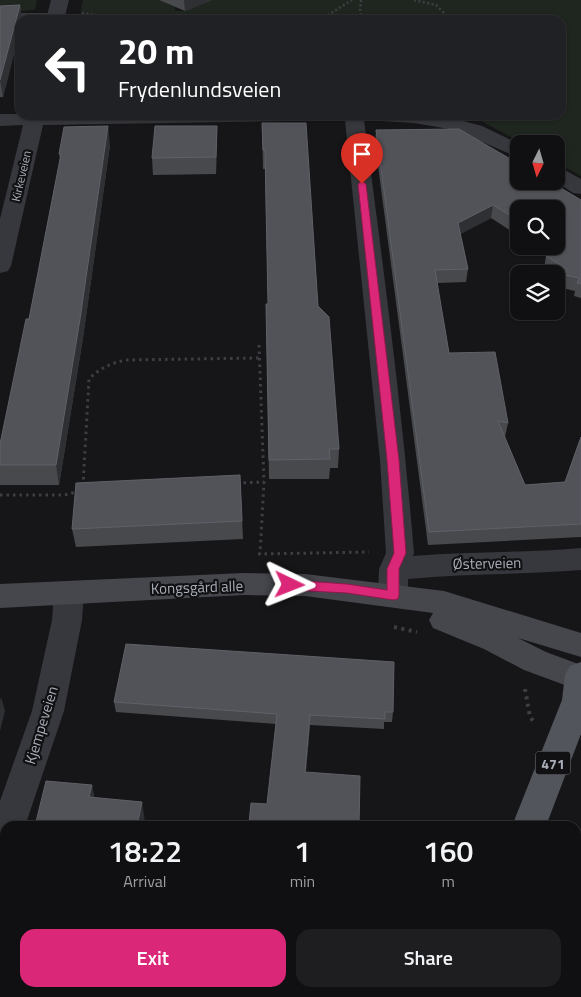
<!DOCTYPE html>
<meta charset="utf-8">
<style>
:root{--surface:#101012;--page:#1e1e20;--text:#f1f3f6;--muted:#9c9d9f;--line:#303032;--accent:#db2777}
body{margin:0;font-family:"Titillium Web",sans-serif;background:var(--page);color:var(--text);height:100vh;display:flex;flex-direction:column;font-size:19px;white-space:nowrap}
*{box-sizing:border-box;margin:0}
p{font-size:16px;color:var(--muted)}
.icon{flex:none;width:28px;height:28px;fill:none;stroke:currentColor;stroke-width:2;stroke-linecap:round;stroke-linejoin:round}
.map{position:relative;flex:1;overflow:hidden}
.panel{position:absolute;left:0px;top:821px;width:581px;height:176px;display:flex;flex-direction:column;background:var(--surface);border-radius:15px 15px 0 0;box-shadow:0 1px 4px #0004,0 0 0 1px var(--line)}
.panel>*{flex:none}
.hud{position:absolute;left:15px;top:15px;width:551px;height:105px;border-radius:15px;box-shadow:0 1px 4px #0004,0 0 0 1px var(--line);background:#202124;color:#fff;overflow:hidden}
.needle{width:32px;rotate:185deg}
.fabs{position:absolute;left:510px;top:135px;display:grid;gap:10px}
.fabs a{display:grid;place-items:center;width:55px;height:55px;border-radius:10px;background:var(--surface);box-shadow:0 1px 4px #0004,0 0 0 1px var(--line);font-size:25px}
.pin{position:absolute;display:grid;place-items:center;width:42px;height:42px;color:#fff;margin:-51px -21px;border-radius:50% 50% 50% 0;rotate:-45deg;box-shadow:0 0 5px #0007}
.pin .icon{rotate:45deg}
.me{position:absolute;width:55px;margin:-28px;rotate:92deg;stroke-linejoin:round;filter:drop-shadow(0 0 4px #0008)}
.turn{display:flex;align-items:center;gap:18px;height:105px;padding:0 20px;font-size:22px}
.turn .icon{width:65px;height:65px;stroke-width:2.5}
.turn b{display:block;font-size:35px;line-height:42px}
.eta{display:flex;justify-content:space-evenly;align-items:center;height:85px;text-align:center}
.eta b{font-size:30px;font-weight:600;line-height:35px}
.button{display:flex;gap:10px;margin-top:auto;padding:10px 20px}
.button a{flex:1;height:58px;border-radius:15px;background:var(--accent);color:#fff;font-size:20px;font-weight:600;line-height:58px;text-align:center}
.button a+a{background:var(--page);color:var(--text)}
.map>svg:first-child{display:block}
.built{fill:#222225}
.green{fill:#1e261f}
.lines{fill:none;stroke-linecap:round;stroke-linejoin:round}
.path-far2{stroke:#3d3f44;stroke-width:2.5;stroke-dasharray:2 2.5;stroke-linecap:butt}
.path-far1{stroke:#3d3f44;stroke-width:3;stroke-dasharray:2.5 4;stroke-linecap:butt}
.path{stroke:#3d3f44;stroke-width:4;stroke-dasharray:3 4.5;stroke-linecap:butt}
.lane{fill:#37383d;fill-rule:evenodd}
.street{fill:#37383d;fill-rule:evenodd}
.secondary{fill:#45474d;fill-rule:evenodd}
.primary{fill:#53555c;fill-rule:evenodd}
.wall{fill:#47494d}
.shaded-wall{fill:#2f3033}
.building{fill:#525359;stroke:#5f6168}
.route{fill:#db2777;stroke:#8e194d}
.labels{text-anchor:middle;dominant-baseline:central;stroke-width:4.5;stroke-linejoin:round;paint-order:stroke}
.far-street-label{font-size:12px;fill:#a8adb8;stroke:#111113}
.shield{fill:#111113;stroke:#7b7e86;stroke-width:1}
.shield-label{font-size:14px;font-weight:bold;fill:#a8adb8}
.street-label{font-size:15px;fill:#a8adb8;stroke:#111113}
</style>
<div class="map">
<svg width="581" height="997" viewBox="0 0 581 997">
<rect width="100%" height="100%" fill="#161618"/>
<path class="built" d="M581 916V997H554L556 993 576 992V930Z"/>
<g class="green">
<path d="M0 0H37L35 10 0 12Z"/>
<path d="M83 0H159L175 7V11H185L212 0H581V176L556 162V144H524L470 115H561V20H79Z"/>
</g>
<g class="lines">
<g class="path-far2">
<path d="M361 0 360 11 362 20"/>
<path d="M414 0 436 5 443 12 442 20"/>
<path d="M82 13 123 20"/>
<path d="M320 20 352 0"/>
</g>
<g class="path-far1">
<path d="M259 345 264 482 260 554"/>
<path d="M237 483 264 482"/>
<path d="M83 486 89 379C100 368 111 363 126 360L259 358"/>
<path d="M0 495H65L79 491"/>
<path d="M258 554 369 552"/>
</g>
<g class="path">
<path d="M394 627 417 632"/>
<path d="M525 689 530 717 535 723"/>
<path d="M576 855 581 835"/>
<path d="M533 997 534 992"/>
</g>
<path class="lane" d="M0 13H56L60 16 56 19H0Z"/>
<g class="street">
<path d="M51 0H69L64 20H46Z"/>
<path d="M0 114 441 115 482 126 519 144V158L455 130 414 123 364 120C383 264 402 408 414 553L413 556C469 551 525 553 581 548V570C523 575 465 573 408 579V595L403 603 393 607 383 603 378 595 379 569 386 553 380 460 345 120 43 125 11 266 8 271 0 273V219L23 125 0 126Z"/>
<path d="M556 167 563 169 581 179V194L573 193 555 181Z"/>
<path d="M69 581 79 585 84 593 82 620 64 711 25 826H5V840L0 838V801L32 711 52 620 54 593 59 585Z"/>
</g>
<path class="secondary" d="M244 573 305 574 444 591 581 633V657L518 638 546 652 581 665V691L524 670 484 649 433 628 429 620 433 613 305 596 244 595 0 608V584Z"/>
<g class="primary">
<path d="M581 662V734L546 826H512L562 700 565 675 570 666Z"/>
<path d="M453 992H491L490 997H452Z"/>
</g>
</g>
<g class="wall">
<path d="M159 0H212L185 11Z"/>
<path d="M20 5 22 20H20V30L3 97H0V6Z"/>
<path d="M262 123 318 306 339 449 338 468H330L329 479H269L266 304H268L265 169H263Z"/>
<path d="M217 126V143L216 174 153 175 152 158Z"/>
<path d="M376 130 581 200V298L574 296 575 291 562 288 564 281 556 277V274H552L544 269 546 256 548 254 535 246H556V209H519V236L491 218 460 234 468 269 466 282 437 283 449 353 508 423 505 437 504 436 525 485 565 482 581 437V537L428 545 375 143Z"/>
<path d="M110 145 83 338 59 485H0V444L29 319 60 159 59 154Z"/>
<path d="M240 475 243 539 76 547 72 529Z"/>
<path d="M114 702 393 712 392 722H384V729L310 725 306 772 249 823 267 804 276 724 116 712Z"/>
</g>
<g class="shaded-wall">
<path d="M184 0H212L185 11Z"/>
<path d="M20 5 22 20H20V30L3 97 0 80Z"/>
<path d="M108 126 110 145 83 338 59 485 56 465Z"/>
<path d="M217 126V143L216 174V157Z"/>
<path d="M493 205 491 218 457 236 458 223Z"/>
<path d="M1 697 5 711 0 731V701Z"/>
<path d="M310 715V725L305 781V772Z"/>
<path d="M92 785 96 805 89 797Z"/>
<path d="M142 802 145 822 144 826H137Z"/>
</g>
<g class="building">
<path d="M20 5 0 80V6Z"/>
<path d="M262 123H306L318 306 329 317 339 449H329L330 459 269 460 266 304H268L265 150H263Z"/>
<path d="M108 126 80 319 56 465H0V444L26 319H29L61 154H59L64 127Z"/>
<path d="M155 126H217L216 157 152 158Z"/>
<path d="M459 129 519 164V181H549L581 200V284L577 283 579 278 565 275 567 269 546 256 560 248 556 245V209H519V221L493 205 458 223 468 269 435 270 449 353 495 352 508 423 498 421 525 485 565 482 581 437V524L429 532 376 130Z"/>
<path d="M240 475 242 521 72 529 76 483Z"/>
<path d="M126 644 394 662 393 712H385V719L310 715 305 772 360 776 359 826H244L245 823H249L251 803 267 804 277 714 114 702Z"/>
<path d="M46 781 92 785 89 797 142 802 137 826H35Z"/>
<path d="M0 956 5 957V992H186V997H0Z"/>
<rect x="288" y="992" width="51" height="5"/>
</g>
<path class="route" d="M362 181 366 184 399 460 406 553 399 569V595L398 599 393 600 347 593 290 590 285 588 284 585 285 582 290 580 347 584 387 590V569L394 553 387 460 358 184Z"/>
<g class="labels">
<g class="far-street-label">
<text transform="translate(21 176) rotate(-77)">Kirkeveien</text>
</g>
<rect class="shield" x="535.5" y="751.5" width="35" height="23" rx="4"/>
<g class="shield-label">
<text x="553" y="763">471</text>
</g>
<g class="street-label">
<text transform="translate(487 563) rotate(-1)">Østerveien</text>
<text transform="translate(197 587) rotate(-2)">Kongsgård alle</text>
<text transform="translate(41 725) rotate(-73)">Kjempeveien</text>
</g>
</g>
</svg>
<div class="fabs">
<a><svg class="needle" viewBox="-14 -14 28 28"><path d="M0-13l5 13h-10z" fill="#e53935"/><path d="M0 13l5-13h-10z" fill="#9c9d9f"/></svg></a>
<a><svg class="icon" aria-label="search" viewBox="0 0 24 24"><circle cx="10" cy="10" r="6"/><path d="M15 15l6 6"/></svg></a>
<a><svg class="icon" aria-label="layers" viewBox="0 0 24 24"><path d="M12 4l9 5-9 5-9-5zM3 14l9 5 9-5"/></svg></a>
</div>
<div class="pin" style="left:362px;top:184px;background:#d93025"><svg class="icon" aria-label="arrive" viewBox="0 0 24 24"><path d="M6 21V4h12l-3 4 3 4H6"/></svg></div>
<svg class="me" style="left:290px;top:585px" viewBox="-20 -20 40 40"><path d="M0-17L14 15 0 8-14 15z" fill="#db2777" stroke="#fff" stroke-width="4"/></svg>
<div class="hud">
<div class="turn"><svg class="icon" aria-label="left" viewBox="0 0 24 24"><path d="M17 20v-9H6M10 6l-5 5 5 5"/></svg><div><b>20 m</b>Frydenlundsveien</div></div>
</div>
<section class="panel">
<div class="eta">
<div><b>18:22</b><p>Arrival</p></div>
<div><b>1</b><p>min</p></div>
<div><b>160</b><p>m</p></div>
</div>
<div class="button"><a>Exit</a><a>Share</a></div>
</section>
</div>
